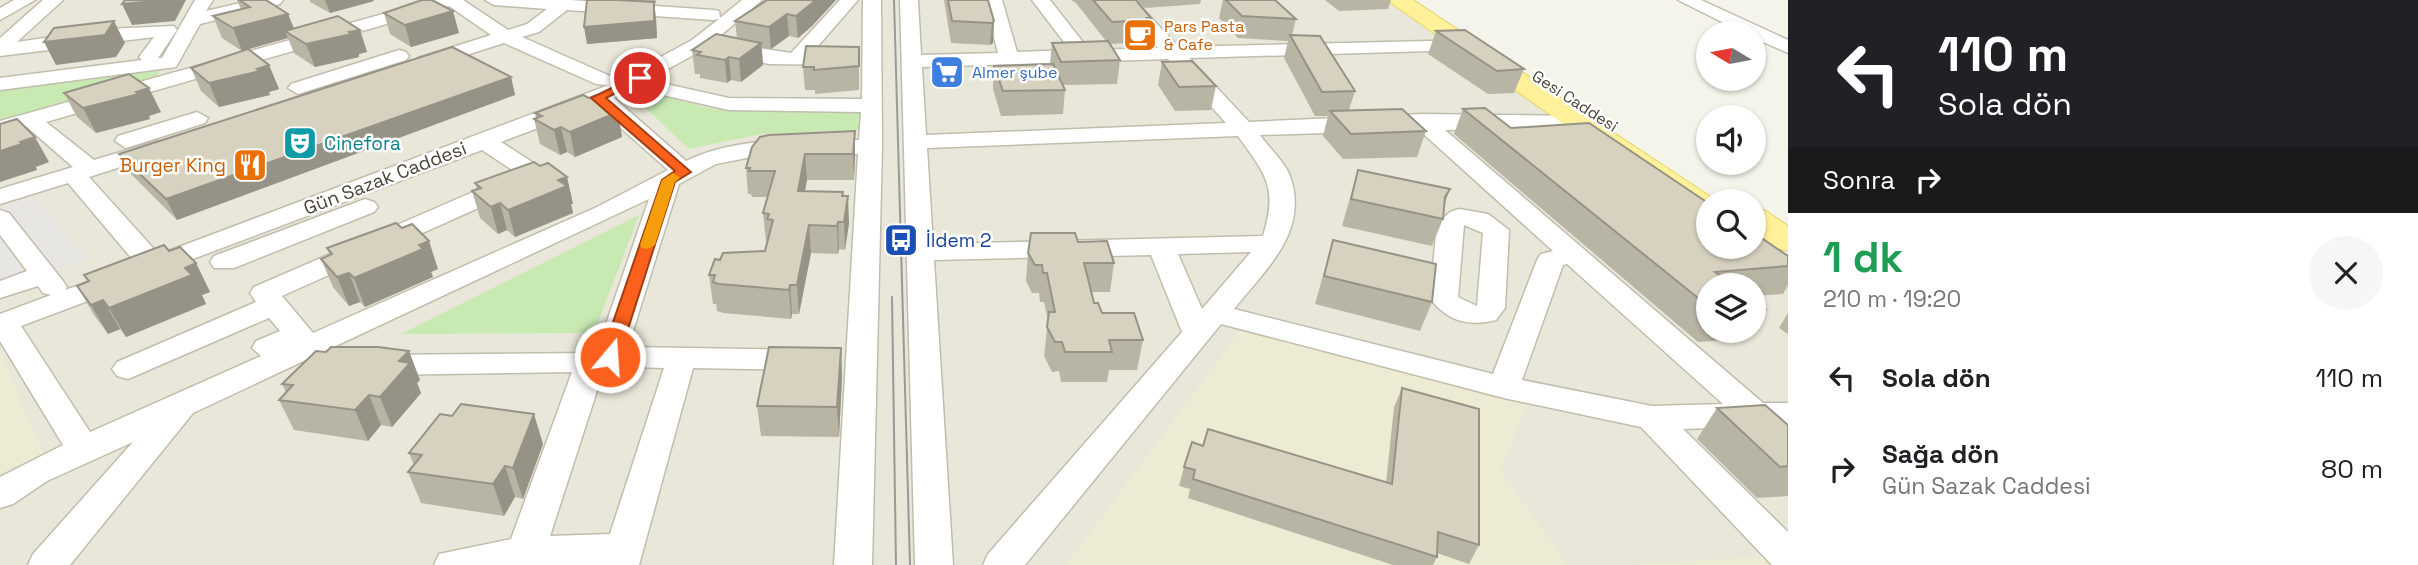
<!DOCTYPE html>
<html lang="tr">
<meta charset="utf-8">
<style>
:root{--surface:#fff;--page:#f6f6f6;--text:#202124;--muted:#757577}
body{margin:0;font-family:"Space Grotesk",sans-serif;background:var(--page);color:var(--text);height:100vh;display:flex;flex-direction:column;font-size:26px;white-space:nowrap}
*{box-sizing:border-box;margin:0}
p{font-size:23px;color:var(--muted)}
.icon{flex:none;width:38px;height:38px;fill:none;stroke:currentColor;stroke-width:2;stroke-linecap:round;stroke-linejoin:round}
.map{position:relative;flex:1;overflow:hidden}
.side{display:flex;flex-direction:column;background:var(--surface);width:630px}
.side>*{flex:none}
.guide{background:#202124;color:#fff;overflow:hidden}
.needle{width:46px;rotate:280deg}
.buttons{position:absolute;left:1696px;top:21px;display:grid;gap:14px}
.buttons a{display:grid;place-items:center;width:70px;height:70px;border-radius:50%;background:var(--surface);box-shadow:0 2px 5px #0004;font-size:35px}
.pin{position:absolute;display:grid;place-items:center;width:60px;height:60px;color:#fff;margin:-30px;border:4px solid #fff;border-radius:50%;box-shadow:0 2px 7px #0007}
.me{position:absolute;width:77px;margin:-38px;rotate:18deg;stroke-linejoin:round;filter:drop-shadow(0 0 5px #0008)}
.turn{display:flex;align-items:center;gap:24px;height:147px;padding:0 35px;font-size:32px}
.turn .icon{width:91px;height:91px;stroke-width:2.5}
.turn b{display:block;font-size:49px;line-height:60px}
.then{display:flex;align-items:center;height:66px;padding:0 35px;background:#0003;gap:14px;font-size:26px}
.round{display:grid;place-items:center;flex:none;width:74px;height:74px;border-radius:37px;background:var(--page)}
.headline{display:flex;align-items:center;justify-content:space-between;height:119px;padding:0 35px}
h1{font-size:42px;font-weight:600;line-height:52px;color:#1e9e55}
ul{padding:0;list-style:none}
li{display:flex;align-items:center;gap:21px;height:91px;padding:0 35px}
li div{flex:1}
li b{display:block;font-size:26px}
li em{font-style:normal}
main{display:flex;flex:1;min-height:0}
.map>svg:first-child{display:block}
.residential{fill:#e9e7d9;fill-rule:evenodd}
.education{fill:#eeebd4}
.green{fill:#c9e9b3}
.parking{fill:#e7e6e2}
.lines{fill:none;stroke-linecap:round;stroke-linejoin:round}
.minor-casing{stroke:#c1bdad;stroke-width:3}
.major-casing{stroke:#e5d369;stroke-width:2}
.minor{fill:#fff;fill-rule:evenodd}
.major{fill:#fff19a;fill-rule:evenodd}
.tram{stroke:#999;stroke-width:2}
.wall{fill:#b9b5a5}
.shaded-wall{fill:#969386}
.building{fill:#d7d2c0;stroke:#969386;stroke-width:2}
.route{fill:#fb601c;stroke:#a33e12;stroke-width:2}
.slow{fill:#f59e0b}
.labels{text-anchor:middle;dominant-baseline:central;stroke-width:5;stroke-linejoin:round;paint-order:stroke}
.far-food-label{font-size:16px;fill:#c56008;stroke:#fff;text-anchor:start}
.far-shop-label{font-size:16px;fill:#366cbe;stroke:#fff;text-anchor:start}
.far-street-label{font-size:16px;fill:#4a4538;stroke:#fff}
.culture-label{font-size:19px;fill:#0d838f;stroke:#fff;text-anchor:start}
.food-label{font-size:19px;fill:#c56008;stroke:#fff;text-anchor:end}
.street-label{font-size:19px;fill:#4a4538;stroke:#fff}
.transit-label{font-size:19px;fill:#164399;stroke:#fff;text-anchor:start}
</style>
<main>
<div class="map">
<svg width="1788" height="565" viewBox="0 0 1788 565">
<rect width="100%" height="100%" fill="#f5f4eb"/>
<path class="residential" d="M0 0H1390L1708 216V247H1754L1788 270V565H0ZM1708 285H1754V331H1708Z"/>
<g class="education">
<path d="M1246 323 1529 397 1501 471 1568 565H1066Z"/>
<path d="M0 352 46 460 0 486Z"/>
<path d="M1775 556 1784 565H1625Z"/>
</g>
<g class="green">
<path d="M162 66 154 82 0 125V87Z"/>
<path d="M637 89 709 108 754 112 861 111V130L761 134 689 149 630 93Z"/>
<path d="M639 215 594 333 401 334Z"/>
</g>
<path class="parking" d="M32 197 89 259 0 290V207Z"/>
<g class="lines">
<g class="minor-casing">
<g id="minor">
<path d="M14 0H35L0 20V8Z"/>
<path d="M43 0H63L17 42 107 29 174 26 177 30 158 58H162L195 0H213L206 11 253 0H283L280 4 200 24 176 67 0 90V78L142 60 139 57 154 37 0 56V38Z"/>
<path d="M433 0H463L508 30 527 24 547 9 494 5 485 0H570L713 10 719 11 720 18 742 0H762L706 48 648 80 729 98 862 99 863 0H881L882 147 872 565H834L858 154 762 155 716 164 679 184 628 347 803 350 814 353 818 360 814 367 803 370 693 368 639 565H434L439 554 511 539 572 372 378 375 367 372 362 365 367 358 378 355 596 353 649 199 193 413 70 565H28L33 554 133 442 47 481 13 504 0 508V477L63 445 0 341V314L51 295 43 293 38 286 0 298V281L27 271 0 235V210L9 213 63 281 67 287 65 290 115 273 125 275 129 281 125 287 21 326 90 432 261 356 252 348 256 341 280 331 269 318 128 379 117 376 112 369 117 362 256 302 250 293 254 287 517 173 482 150 153 274 143 272 139 266 142 262 133 260 68 183 0 204V189L73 167 27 127 0 135V121ZM449 6 491 35 418 58 415 62 418 66H432L504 43 596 84 609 85 155 256 153 248 89 177 165 153 168 148 165 143 157 141 94 160 46 122ZM567 10 713 20 719 19 692 40 611 84 613 80 610 76 522 37 539 32ZM632 88 729 110 861 112 859 140C802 141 739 135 686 161L614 98ZM596 106 668 170 597 207 313 333 282 296 543 179 547 174 543 169 501 142ZM605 366 664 368 610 534 550 536Z"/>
<path d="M840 0H858L811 54 848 57 851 61 848 65 769 64 718 53 715 49 725 43 791 53Z"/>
<path d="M900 0H918L921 55 998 53 984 0H1002L1017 52 1070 50 1032 0H1050L1089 50 1158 48 1116 0H1134L1179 47 1471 40 1473 44 1464 50 1189 58 1249 122 1422 114 1584 116 1587 121 1576 128 1445 130 1763 403H1788V425L1683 429 1788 532V565H1772L1641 427 1504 398 1221 324 1025 565H983L988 554 1182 332 1151 255 934 260 953 565H915ZM1168 59 1226 123 926 135 922 67ZM1419 130 1553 251 1541 254 1537 260 1493 374 1234 309C1265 270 1308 233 1291 179 1287 164 1269 148 1260 135ZM1238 136C1266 175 1278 187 1263 236L933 244 927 148ZM1251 252 1202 309 1178 254ZM1567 264 1723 404 1652 406 1522 380 1563 265Z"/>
<path d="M1678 0H1701L1788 40V53L1754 38V33H1744Z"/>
<path d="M399 50 406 52 409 56 406 60 298 94 288 88 291 84Z"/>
<path d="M197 112 208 118 205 123 126 148 115 141 118 136Z"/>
<path d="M365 199 374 202 378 207 374 212 234 268H214L210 262 214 256Z"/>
<path d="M1459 209 1488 214 1509 230 1505 308 1496 320C1469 327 1446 321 1430 298L1437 224 1450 212ZM1464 225 1483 233 1477 306 1458 297Z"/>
</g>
</g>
<g class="major-casing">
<g id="major">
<path d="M1387 0H1413L1717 201H1708V220L1696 217Z"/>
<path d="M1754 208 1766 211 1788 226V251L1776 248 1754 233Z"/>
</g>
</g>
<use href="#minor" class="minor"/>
<use href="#major" class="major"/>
<g class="tram">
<path d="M894 0 910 565"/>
<path d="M892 297 896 565"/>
</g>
</g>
<g class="wall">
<path d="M237 0H266L288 14 294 28 360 30 367 52 359 54V57L315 67 294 53 288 38 242 51 222 38 213 16 241 9Z"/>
<path d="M310 0H373L374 1 330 13 310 2Z"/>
<path d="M587 0H656V3H654L656 19 657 38 587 44Z"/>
<path d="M767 0H836L812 26 798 38 789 36 771 49 762 48 763 65 741 82 731 80 727 83 700 78V74H695L692 50 737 38 735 21Z"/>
<path d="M944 0H988L994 21 993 43 990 45 951 43Z"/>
<path d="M1071 0H1136L1151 18 1146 42 1110 44 1120 60 1117 84 1063 85 1065 90 1063 114 1001 116 993 89 994 66 1050 64 1052 43 1106 41 1076 3Z"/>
<path d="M1137 0H1201L1200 4 1145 8Z"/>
<path d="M1223 0H1275L1296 19 1292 35 1355 91 1349 110 1426 131 1417 157 1343 159 1323 136 1328 116H1315L1284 58 1288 41 1238 38 1219 18Z"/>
<path d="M1325 0H1391L1388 9 1339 11Z"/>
<path d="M384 13 459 33 411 47 390 34Z"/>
<path d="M1436 31 1524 69 1514 93 1488 94 1428 54Z"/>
<path d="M859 47V90L815 94V90H805L803 67Z"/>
<path d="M1162 62 1216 86 1211 110 1175 111 1158 85Z"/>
<path d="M269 65 279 89 269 92 270 95 219 107 201 91 191 68Z"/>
<path d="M511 77 515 95 177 220 130 173 119 154Z"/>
<path d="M64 93 161 112 149 116 150 119 96 133 77 117Z"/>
<path d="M1463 109 1511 128 1788 256V285L1783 294 1754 296V285H1708V331H1751L1746 339 1698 342 1454 134Z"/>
<path d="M616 112 622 137 575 157 567 152 560 155 540 144 534 119 536 118 535 113Z"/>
<path d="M855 131V157L854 180H807L805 191 843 192 849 223 845 250 839 249 838 254 811 253 799 314H792L791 319 723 313 717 311 716 304H713L709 275 720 260 765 251 768 241H766L763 213 768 197H752L751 194H748L746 168Z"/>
<path d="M540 166 567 177 573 204H571L573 213 515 237 507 230 498 234 480 218 472 191 477 190 475 183Z"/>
<path d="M1358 170 1450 189 1444 206 1443 219 1432 246 1342 226Z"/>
<path d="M1333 240 1432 302 1420 331 1315 304Z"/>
<path d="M1078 242 1114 263 1110 292H1091L1094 303 1102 313 1143 340 1137 370H1109L1107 382H1061L1059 371 1052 372 1044 356 1048 320 1044 302H1040L1039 293H1032L1026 281 1028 253Z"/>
<path d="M327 248 438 269 431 272 433 277 365 307 360 302 349 306 333 287 321 259 330 255Z"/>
<path d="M169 251 196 263 210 292 202 295 206 304 126 337 120 329 108 334 94 315 77 286 88 282 84 275Z"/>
<path d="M1754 301 1765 309 1754 326Z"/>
<path d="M1788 313V334L1779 328Z"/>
<path d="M841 348 842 377 839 437 761 436 757 406Z"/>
<path d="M420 380 417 383 421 393 392 427 381 425 368 441 294 430 279 400 286 392 282 384Z"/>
<path d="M1402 388 1479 545 1469 564 1437 553V557L1433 565H1393L1188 498 1190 489 1179 486 1184 467 1203 446 1386 483 1394 407Z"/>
<path d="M1717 408 1788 425V496L1757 498 1697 439Z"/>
<path d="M543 444 523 499 515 497 504 516 421 503 408 472 414 465 409 453Z"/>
</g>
<g class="shaded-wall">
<path d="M166 0H186L175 21 132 25 122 4Z"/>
<path d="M325 0H373L374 1 330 13Z"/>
<path d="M816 0H836L812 26 798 38 796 16Z"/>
<path d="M654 2 656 19 657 38 587 44 584 27Z"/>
<path d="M453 11 459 33 411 47 405 25Z"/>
<path d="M288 14 296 35 285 31 288 38 242 51 233 28Z"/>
<path d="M787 14 789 36 771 49 769 27Z"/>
<path d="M114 21 125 43 116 57 56 65 44 42Z"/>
<path d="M994 21 993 43 990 45 992 23Z"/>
<path d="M360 30 367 52 359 54V57L315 67 306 44Z"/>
<path d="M761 43 763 65 741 82 739 59Z"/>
<path d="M729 57 731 80 727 83 725 60Z"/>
<path d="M269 65 279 89 269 92 270 95 219 107 209 83Z"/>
<path d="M511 77 515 95 177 220 166 199Z"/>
<path d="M149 88 161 112 149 116 150 119 96 133 83 108Z"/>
<path d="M615 106 616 113 618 112 622 137 575 157 570 132 609 108Z"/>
<path d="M561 127 567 152 560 155 554 130Z"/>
<path d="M855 131V157L854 180 853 154Z"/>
<path d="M35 137 49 162 36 167 37 170 0 182V151L20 142Z"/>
<path d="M805 154 807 180 800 218 798 191Z"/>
<path d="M567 177 573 204H571L573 213 515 237 508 210 558 180Z"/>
<path d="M848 196 849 223 845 250 844 222Z"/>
<path d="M500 203 507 230 498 234 491 207Z"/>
<path d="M838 222 839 249 838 254 837 226Z"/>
<path d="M809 225 811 253 799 314 797 285Z"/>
<path d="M429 241 438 269 431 272 433 277 365 307 354 278 419 245Z"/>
<path d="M196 263 210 292 202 295 206 304 126 337 109 308 185 268Z"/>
<path d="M349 273 360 302 349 306 337 277Z"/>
<path d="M790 285 792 314 791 319 789 290Z"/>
<path d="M103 300 120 329 108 334 91 305Z"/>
<path d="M841 348 842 377 839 437 837 407Z"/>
<path d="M409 351 420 380 417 383 421 393 392 427 380 397 399 361Z"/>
<path d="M369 395 381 425 368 441 355 410Z"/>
<path d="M534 414 543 444 523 499 513 468Z"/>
<path d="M505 466 515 497 504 516 493 484Z"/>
</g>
<g class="building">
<path d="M125 0H166L122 4Z"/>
<path d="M239 0H266L288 14 233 28 213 16 250 7Z"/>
<path d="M422 0H432L453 11 405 25 384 13Z"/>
<path d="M587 0H618L654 2V21L584 27Z"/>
<path d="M767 0H816L796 16 787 14 769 27 735 21Z"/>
<path d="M948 0H988L994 21 992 23 952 21Z"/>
<path d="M1093 0H1136L1151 18H1147L1149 20 1112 22Z"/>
<path d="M1226 0H1275L1296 19 1242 16Z"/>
<path d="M338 16 360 30 349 32 352 34 306 44 285 31Z"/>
<path d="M114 21 105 35 44 42 54 28Z"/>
<path d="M1465 30 1524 69 1497 71 1436 31Z"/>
<path d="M716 34 761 43 739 59 729 57 725 60 697 55 701 52 692 50Z"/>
<path d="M1290 35 1320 36 1355 91 1322 92Z"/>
<path d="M1108 41 1120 60 1061 62 1052 43Z"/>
<path d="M806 46 859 47V66L814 70V67H803Z"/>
<path d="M452 47 511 77 166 199 119 154Z"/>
<path d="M248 49 269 65 257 69 260 71 209 83 191 68Z"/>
<path d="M1192 61 1216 86 1179 87 1162 62Z"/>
<path d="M1053 64 1065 90 1003 91 994 66Z"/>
<path d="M129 74 149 88 136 92 139 94 83 108 64 93Z"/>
<path d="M583 95 589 98 596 95 615 106 609 108 618 112 570 132 561 127 554 130 534 119 542 116 535 113Z"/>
<path d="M1485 108 1511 128 1589 123 1708 203V247H1754V233L1788 256V266L1715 272 1733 285H1708V306L1463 109Z"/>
<path d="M1402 109 1426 131 1351 134 1330 111Z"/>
<path d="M17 119 35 137 20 142 22 144 0 151V124Z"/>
<path d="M855 131 853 154H805L798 191 843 192 842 196H848L844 222H838L837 226 809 225 797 285H790L789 290 719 284 713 282 715 275H709L715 259 720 260 723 253 765 251 773 220 767 219 769 214 763 213 775 171H749L750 168H746L752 147 760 137 769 135Z"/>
<path d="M534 162 540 166 548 163 567 177 558 180 567 186 508 210 500 203 491 207 472 191 481 188 475 183Z"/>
<path d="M1358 170 1450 189 1445 197 1443 219 1351 199Z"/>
<path d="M396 223 402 228 412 224 429 241 419 245 423 249 354 278 349 273 337 277 321 259 332 254 327 248Z"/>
<path d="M1031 233H1075L1078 242 1107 241 1114 263H1084L1094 303H1098L1102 313H1134L1143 340H1109L1112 352H1065L1062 342H1055L1047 327 1049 312H1055L1047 273H1043L1042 265H1035L1028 253Z"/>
<path d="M1333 240 1436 264 1432 302 1324 276Z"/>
<path d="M164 245 169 251 180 247 196 263 185 268 192 275 109 308 103 300 91 305 77 286 89 281 84 275Z"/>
<path d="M1754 301 1765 309 1754 310Z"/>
<path d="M331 347H378L409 351 399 361 410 363 380 397 369 395 355 410 279 400 293 385 282 384 316 351 326 352Z"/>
<path d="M769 347 841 348 837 407 757 406Z"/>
<path d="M1402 388 1479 409V545L1438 532 1437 557 1193 479 1195 470 1184 467 1192 442 1203 446 1208 429 1392 484Z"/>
<path d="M461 404 534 414 513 468 505 466 493 484 408 472 422 455 409 453 440 414 452 416Z"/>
<path d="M1765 405 1788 425V466L1780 467 1717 408Z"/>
</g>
<path class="route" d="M636 76 645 78 606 98 691 172 675 182 619 357 610 363 601 357 662 180 675 171 591 98Z"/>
<path class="slow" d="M673 173 680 178 675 182 655 245 647 249 642 248 640 245 662 180Z"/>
<defs>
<g id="cafe-square" transform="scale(1.75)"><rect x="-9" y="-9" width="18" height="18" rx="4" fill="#e8710a" stroke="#fff"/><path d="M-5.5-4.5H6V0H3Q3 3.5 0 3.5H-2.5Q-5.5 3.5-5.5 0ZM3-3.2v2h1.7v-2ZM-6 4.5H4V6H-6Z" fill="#fff"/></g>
<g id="supermarket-square" transform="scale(1.75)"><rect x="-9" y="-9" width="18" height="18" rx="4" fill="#3f7fe0" stroke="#fff"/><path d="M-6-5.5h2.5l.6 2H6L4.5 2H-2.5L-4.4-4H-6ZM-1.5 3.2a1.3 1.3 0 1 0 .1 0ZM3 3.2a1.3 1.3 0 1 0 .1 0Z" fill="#fff"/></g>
<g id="theatre-square" transform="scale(1.75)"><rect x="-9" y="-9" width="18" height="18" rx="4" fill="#0f9aa8" stroke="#fff"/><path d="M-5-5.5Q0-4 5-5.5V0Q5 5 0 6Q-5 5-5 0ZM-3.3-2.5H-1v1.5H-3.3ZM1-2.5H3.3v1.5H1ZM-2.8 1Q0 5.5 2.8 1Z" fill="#fff"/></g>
<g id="restaurant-square" transform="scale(1.75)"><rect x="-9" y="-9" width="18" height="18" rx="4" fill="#e8710a" stroke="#fff"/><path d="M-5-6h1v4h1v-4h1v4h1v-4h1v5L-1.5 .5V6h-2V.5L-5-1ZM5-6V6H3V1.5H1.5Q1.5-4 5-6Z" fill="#fff"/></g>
<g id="bus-square" transform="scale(1.75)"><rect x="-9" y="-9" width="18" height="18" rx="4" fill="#1a4fb4" stroke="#fff"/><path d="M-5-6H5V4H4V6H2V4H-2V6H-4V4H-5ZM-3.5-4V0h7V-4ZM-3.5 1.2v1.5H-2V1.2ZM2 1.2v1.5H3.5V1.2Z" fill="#fff"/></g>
</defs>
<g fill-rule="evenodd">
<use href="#cafe-square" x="1140" y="35"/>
<use href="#supermarket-square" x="947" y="72"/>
<use href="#theatre-square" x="300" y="143"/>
<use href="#restaurant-square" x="250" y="165"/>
<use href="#bus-square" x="901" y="240"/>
</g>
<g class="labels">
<g class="far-food-label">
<text x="1164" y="26">Pars Pasta<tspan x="1164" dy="18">&amp; Cafe</tspan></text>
</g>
<g class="far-shop-label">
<text x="972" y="72">Almer şube</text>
</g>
<g class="far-street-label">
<text transform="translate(1575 101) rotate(33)">Gesi Caddesi</text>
</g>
<g class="culture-label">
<text x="324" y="143">Cinefora</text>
</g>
<g class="food-label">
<text x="226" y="165">Burger King</text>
</g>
<g class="street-label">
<text transform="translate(385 178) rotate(-21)">Gün Sazak Caddesi</text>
</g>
<g class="transit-label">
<text x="926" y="240">İldem 2</text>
</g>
</g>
</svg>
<div class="buttons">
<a><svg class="needle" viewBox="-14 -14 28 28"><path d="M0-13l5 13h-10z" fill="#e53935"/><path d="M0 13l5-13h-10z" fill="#757577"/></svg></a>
<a><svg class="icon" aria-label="sound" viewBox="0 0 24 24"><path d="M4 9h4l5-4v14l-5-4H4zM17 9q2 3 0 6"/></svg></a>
<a><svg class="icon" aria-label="search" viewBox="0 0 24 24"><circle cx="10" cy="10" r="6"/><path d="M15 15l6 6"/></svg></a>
<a><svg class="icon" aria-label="layers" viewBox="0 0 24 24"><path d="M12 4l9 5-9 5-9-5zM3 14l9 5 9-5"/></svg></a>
</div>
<div class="pin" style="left:640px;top:78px;background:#d93025"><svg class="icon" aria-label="arrive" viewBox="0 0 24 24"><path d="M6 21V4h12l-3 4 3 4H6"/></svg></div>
<svg class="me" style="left:610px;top:357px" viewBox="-20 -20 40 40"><circle r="17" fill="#fb601c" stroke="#fff" stroke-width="3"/><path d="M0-11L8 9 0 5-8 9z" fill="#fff"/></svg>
</div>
<section class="side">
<div class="guide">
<div class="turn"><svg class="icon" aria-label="left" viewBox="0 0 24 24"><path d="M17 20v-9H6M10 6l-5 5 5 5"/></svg><div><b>110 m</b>Sola dön</div></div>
<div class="then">Sonra<svg class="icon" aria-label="right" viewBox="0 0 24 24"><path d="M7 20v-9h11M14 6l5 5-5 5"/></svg></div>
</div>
<div class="headline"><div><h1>1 dk</h1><p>210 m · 19:20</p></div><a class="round"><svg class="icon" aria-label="close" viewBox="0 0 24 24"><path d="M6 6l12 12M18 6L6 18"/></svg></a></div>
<ul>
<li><svg class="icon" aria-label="left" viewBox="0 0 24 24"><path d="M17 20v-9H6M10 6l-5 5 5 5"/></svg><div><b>Sola dön</b></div><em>110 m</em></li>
<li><svg class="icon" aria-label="right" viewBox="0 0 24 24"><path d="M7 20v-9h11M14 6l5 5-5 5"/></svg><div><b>Sağa dön</b><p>Gün Sazak Caddesi</p></div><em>80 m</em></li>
</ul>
</section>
</main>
